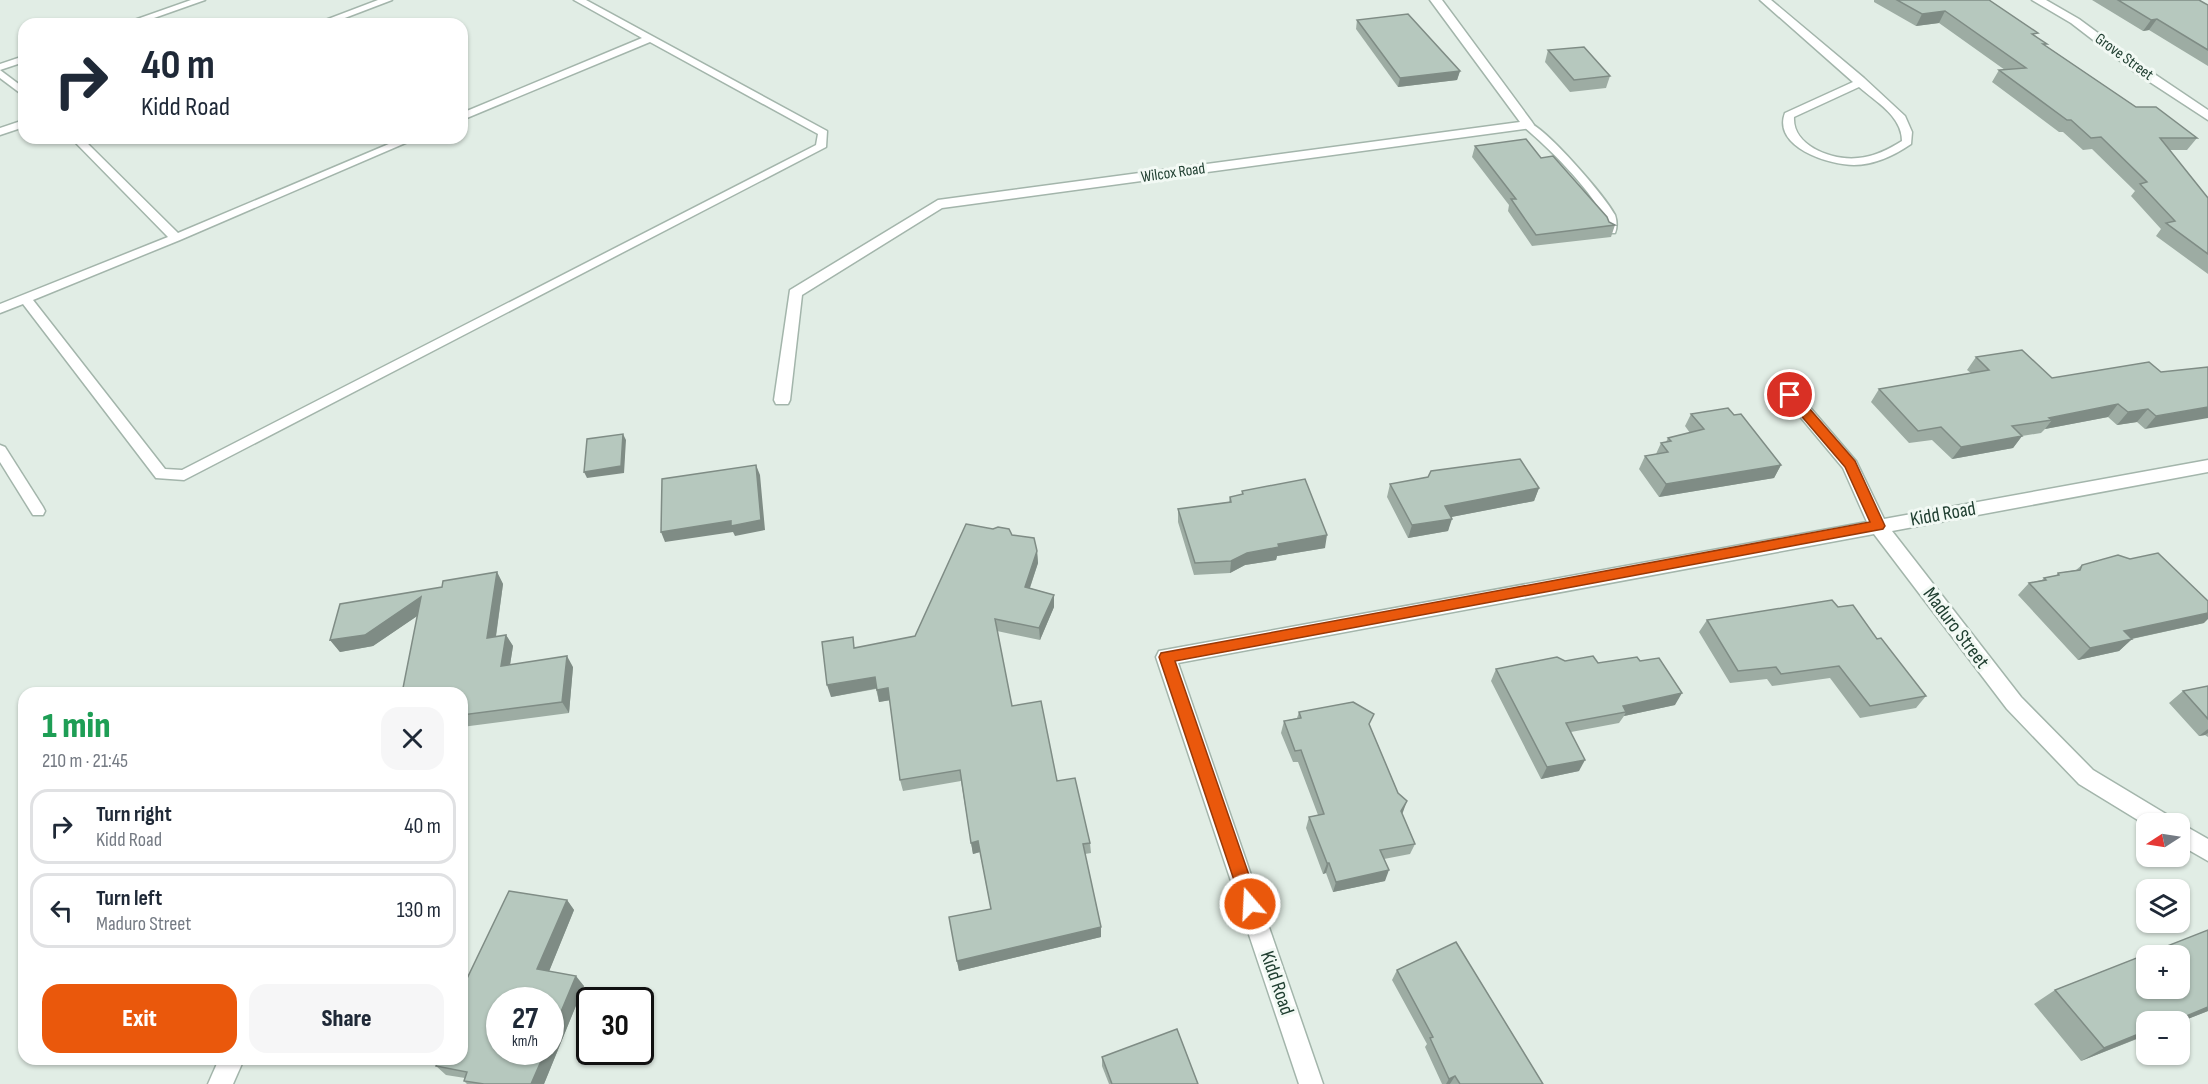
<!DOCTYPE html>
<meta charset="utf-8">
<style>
:root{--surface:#fff;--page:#f6f6f7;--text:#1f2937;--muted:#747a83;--line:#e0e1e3;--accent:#ea580c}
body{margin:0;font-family:"Sofia Sans Condensed",sans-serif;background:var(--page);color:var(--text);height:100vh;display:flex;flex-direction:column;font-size:22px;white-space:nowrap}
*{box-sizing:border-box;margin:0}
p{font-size:20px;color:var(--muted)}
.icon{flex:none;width:33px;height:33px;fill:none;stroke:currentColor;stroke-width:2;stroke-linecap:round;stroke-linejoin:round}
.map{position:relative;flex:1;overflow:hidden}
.side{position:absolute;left:18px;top:687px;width:450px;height:378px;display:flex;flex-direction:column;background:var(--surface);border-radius:18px;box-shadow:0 2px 4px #0004}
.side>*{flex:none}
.top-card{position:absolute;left:18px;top:18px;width:450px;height:126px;border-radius:18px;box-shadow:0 2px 4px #0004;background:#fff;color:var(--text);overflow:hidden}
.needle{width:39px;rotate:258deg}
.fabs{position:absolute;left:2136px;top:813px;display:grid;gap:12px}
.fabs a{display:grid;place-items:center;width:54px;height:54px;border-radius:12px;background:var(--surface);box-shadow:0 2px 4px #0004;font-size:30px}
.speed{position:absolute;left:486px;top:987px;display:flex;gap:12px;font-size:30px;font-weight:700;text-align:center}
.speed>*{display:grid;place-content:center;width:78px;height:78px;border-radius:50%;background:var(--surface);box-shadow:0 2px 4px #0004;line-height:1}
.speed small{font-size:15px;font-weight:400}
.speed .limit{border:3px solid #111;border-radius:9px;background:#fff;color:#111}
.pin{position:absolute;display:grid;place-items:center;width:51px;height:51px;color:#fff;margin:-26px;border:3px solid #fff;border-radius:50%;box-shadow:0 2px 6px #0007}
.me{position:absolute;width:66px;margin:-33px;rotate:341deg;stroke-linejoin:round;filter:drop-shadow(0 0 4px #0008)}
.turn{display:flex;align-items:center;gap:21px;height:126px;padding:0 24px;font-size:27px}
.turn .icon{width:78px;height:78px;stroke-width:2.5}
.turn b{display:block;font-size:42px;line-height:51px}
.round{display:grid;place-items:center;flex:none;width:63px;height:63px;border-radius:18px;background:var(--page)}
.headline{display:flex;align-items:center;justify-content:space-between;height:102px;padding:0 24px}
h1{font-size:36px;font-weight:800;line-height:45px;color:#1e9e55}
.action{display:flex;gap:12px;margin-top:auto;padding:12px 24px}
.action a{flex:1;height:69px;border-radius:18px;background:var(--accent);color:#fff;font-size:24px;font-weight:800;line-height:69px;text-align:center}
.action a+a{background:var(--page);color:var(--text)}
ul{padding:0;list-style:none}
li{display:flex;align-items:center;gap:18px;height:75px;margin:0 12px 9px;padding:0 12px;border:3px solid var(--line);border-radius:18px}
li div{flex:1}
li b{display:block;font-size:22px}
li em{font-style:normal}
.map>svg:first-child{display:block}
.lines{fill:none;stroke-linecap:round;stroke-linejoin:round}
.lane-casing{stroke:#a3b5ab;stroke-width:3}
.street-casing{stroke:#a3b5ab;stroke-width:3}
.lane{fill:#fff;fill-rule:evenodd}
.street{fill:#fff;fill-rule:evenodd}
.wall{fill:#9daca3}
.shaded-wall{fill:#7f8c85}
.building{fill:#b6c8be;stroke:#7f8c85;stroke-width:1.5;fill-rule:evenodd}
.route{fill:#ea580c;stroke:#983908;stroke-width:1.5}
.labels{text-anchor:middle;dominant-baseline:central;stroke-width:6;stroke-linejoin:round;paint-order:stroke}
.far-street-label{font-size:16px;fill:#203f31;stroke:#f2f9f4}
.street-label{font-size:20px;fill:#203f31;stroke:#f2f9f4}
</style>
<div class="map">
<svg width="2208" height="1084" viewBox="0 0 2208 1084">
<rect width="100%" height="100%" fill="#e1ede5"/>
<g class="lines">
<g class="lane-casing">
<g id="lane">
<path d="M191 0H205L137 24H123Z"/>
<path d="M378 0H392L329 24H315Z"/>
<path d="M574 0H586L827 131 826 147 184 480 156 478 23 304 0 313V304L168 237 71 138H82L178 233 403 138H417L180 240 33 300 165 469 182 470 816 145 818 134 650 42 462 120V113L642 38Z"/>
<path d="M1760 0H1771L1864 78 1905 116 1912 132 1911 144C1895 155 1874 165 1854 165 1829 165 1772 147 1785 113L1853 82ZM1859 87C1876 102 1902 116 1902 141 1889 149 1874 157 1858 158 1833 161 1792 146 1794 117Z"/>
<path d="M24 56V62L0 70V64Z"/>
<path d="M0 70 24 88V96L0 78Z"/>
<path d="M24 120V127L0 135V128Z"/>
<path d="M1528 122C1547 129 1605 196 1615 215 1617 221 1617 228 1615 233H1607C1604 228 1606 221 1603 215 1587 186 1550 149 1524 127L1523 125Z"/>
<path d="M0 445 5 447 43 507 45 511 43 515H33L0 462Z"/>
</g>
</g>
<g class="street-casing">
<g id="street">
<path d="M1430 0H1442L1532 122 1534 125 1532 128 942 208 802 295 790 400 788 404H776L774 400 790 290 938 200 1520 122Z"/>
<path d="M2032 0H2046L2079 19 2144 67 2208 110V120L2136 73 2071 23Z"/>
<path d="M1790 390 1796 391 1856 461 1884 519 2208 460V472L1892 531 2021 697 2093 770 2171 817 2174 824H2146V825L2079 784 2007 709 1874 534 1178 663 1323 1084H1299L1156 657 1159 651 1867 522 1843 468 1782 395 1784 391Z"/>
<path d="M2180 823 2208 839V861L2180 845Z"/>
<path d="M219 1059H244L233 1084H208Z"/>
</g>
</g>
<use href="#lane" class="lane"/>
<use href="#street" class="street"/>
</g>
<g class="wall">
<path d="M1874 0H1989L2036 36 2046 46 2136 107 2197 138 2187 150H2169L2208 198V274L2156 236 2161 229 2131 196 2135 191 2092 149 2083 150 2063 132H2059L1992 82 1999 70H2005L1939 23 1916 26 1874 2Z"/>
<path d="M2092 0H2199L2208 5V66L2149 30 2143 31Z"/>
<path d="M1357 20 1460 71 1457 80 1398 87 1356 29Z"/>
<path d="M1548 50 1610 76 1606 88 1570 92 1545 62Z"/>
<path d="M1475 146 1541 158 1609 222 1615 225 1611 237 1532 246 1508 211 1509 205 1472 157Z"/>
<path d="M1976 357 2052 378 2161 372 2208 367 2145 429 2137 422 2117 425 2108 417 2045 429 2041 433 2022 436 2013 448 1952 459 1932 440 1909 443 1871 402 1879 389 1971 373 1967 370Z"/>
<path d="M1691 414 1734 415 1781 465 1774 478 1659 497 1639 469 1645 456 1656 454 1661 443 1666 442 1668 438 1690 433 1685 426Z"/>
<path d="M1390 484 1539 488 1534 501 1451 517 1448 531 1408 538 1387 497Z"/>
<path d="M1242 491 1325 548 1277 556 1276 560 1245 565 1230 573 1194 575 1178 522V509L1229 502 1230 497 1242 495Z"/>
<path d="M1012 535 1037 551 1038 563 1030 588 1054 595V607L1040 640 997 631 1012 706 1057 781 1090 843 1091 853 1085 854 1101 927V937L959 971 957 961 991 909 980 852 973 854 961 781 903 791 900 780 890 700 879 702 876 689 831 697 856 648 915 636Z"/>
<path d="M2082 565 2204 623 2132 639 2119 651 2078 660 2018 595 2029 583 2042 580 2044 578 2056 576 2058 573 2076 570Z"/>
<path d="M497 572 503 584 496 637 506 635 513 646 510 665 573 667 569 713 462 727V693L417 616 373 646 340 652 330 640 442 587Z"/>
<path d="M1838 607 1877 639 1926 696 1916 708 1860 718 1830 678 1772 686 1767 679 1730 683 1699 632 1707 620Z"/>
<path d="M1598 663 1675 705 1624 716 1619 723 1571 732 1579 771 1541 779 1491 681 1496 669Z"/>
<path d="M2208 686V737L2205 735 2199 736 2169 703 2183 691Z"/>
<path d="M1299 712 1370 726 1403 812 1402 814 1415 844 1410 854 1384 859 1385 881 1333 892 1326 873 1323 874 1306 828 1309 817 1318 815 1298 762H1293L1281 733 1284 721 1297 718Z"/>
<path d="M567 900 574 910 549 971 584 986 544 1084H467L464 1081 465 1078 446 1075 436 1066Z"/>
<path d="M2208 930V1011L2081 1061 2034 1004 2055 990Z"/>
<path d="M1397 970 1543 1084H1442L1425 1047 1427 1044 1392 980Z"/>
<path d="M1102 1057 1198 1084H1109L1102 1066Z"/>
</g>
<g class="shaded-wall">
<path d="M1945 11 1939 23 1916 26 1922 14Z"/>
<path d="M2157 19 2149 30 2143 31 2151 20Z"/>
<path d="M1460 71 1457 80 1398 87 1400 78Z"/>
<path d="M2118 404 2108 417 2045 429 2052 420 2049 418Z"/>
<path d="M2208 407V418L2145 429 2156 416Z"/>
<path d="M2148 409 2137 422 2117 425 2128 412Z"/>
<path d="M623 434 626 440 624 473 587 478 584 472Z"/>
<path d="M2022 436 2013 448 1952 459 1961 447Z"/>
<path d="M756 465 760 475 765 530 735 536 733 532 665 542 661 532Z"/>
<path d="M1781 465 1774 478 1659 497 1666 484Z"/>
<path d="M1539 488 1534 501 1441 519 1445 506Z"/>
<path d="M1452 519 1448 531 1408 538 1412 525Z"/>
<path d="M1327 535 1325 548 1277 556 1276 560 1245 565 1230 573 1231 561 1247 553 1278 544Z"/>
<path d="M1037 551 1038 563 1026 599 1025 587Z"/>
<path d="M497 572 503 584 494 649 487 638Z"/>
<path d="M1054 595V607L1040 640 1039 628Z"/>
<path d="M421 597 429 608 373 646 340 652 330 640Z"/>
<path d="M2208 613V619L2204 623 2112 643 2124 631Z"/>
<path d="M506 635 513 646 508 677 501 666Z"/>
<path d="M2132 639 2119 651 2078 660 2090 648Z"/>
<path d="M567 656 573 667 569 713 562 702Z"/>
<path d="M875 677 878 688 831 697 827 685Z"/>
<path d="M888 688 891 700 879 702 877 690Z"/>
<path d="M1682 693 1675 705 1624 716 1626 712 1623 706Z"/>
<path d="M2208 729V733L2205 735 2199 736Z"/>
<path d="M1585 760 1579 771 1541 779 1547 767Z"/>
<path d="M1407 801 1403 812 1396 822 1401 811Z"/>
<path d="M978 841 980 852 973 854 971 843Z"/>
<path d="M1327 863H1329L1326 873 1323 874Z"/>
<path d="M1389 870 1385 881 1333 892 1336 882Z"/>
<path d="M567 900 574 910 546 979 537 969Z"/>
<path d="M1101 927V937L959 971 957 961Z"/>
<path d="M576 976 584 986 544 1084H531L545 1052H550V1038Z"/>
<path d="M2208 1007V1011L2180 1022H2172Z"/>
<path d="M2146 1031V1035L2081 1061 2104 1048Z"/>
<path d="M1455 1076 1450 1084H1446L1449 1079Z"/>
</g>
<g class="building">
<path d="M1897 0H1989L2038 33 2032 34 2047 44H2043L2136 107H2156L2197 138H2160L2208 198V254L2166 223 2175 221 2140 184 2147 182 2101 137 2091 138 2071 120H2067L1999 70 2026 68 1945 11 1922 14Z"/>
<path d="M2118 0H2199L2208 5V50L2157 19 2151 20Z"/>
<path d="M1408 14 1460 71 1400 78 1357 20Z"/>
<path d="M1584 47 1610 76 1574 80 1548 50Z"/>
<path d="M1526 139 1541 158 1553 156 1607 217 1609 222 1615 225 1536 235 1511 199H1516L1475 146Z"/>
<path d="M2022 350 2052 378 2149 362 2161 372 2208 367V407L2156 416 2148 409 2128 412 2118 404 2049 418 2052 420 2012 426 2022 436 1961 447 1941 427 1918 431 1879 389 1989 370 1976 357Z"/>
<path d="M1728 408 1734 415 1741 414 1781 465 1666 484 1645 456 1668 452 1661 443 1671 441 1668 438 1704 429 1691 414Z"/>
<path d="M623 434 621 466 584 472 587 439Z"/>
<path d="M1520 459 1539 488 1445 506 1452 519 1412 525 1390 484 1428 477 1431 471Z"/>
<path d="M756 465 761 520 731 526V521L661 532 662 479Z"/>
<path d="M1305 479 1327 535 1278 544 1279 547 1247 553 1231 561 1195 563 1178 509 1231 502 1230 497 1243 494 1242 491Z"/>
<path d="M966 524 993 529 998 527 1009 529 1012 535 1034 538 1037 551 1025 587 1054 595 1039 628 995 619 1012 706 1041 701 1057 781 1075 778 1090 843 1083 844 1101 927 957 961 949 917 991 909 978 841 971 843 960 770 900 780 888 688 877 690 875 677 827 685 822 642 853 637 854 648 915 636Z"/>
<path d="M2158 553 2208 601V613L2124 631 2132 639 2090 648 2029 583 2046 580 2044 578 2059 575 2058 573 2080 570 2082 565 2118 555 2130 559Z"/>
<path d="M497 572 487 638 506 635 501 666 567 656 562 702 462 715V693H412L413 691 402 693 421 597 365 635 330 640 340 604 442 587 443 581Z"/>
<path d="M1832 600 1838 607 1853 605 1877 639 1881 638 1926 696 1870 706 1839 666 1781 674 1776 667 1738 671 1707 620Z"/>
<path d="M1593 656 1598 663 1637 657 1640 661 1659 658 1682 693 1623 706 1626 712 1566 723 1585 760 1547 767 1496 669 1557 657 1565 661Z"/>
<path d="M2208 686V719L2183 691Z"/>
<path d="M1353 702 1374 714 1369 724 1398 793 1407 801 1401 811 1415 844 1380 850 1389 870 1336 882 1329 863H1327L1309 817 1324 814 1301 750 1295 751 1284 721 1301 718 1299 712Z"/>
<path d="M509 891 567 900 537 969 576 976 550 1038V1000H500V1052H545L531 1084H484L464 1081 467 1072 436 1066 439 1059H462V989Z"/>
<path d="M2208 930V1007L2172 1022H2146V1031L2104 1048 2055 990ZM2146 956H2180V988H2146Z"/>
<path d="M1456 942 1543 1084H1460L1455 1076 1449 1079 1430 1038 1433 1037 1397 970Z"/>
<path d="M1177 1029 1198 1084H1112L1102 1057Z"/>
</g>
<path class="route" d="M1790 391 1795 392 1855 461 1885 526 1883 529 1175 661 1259 904 1256 910 1250 912 1244 910 1159 657 1161 653 1870 522 1845 467 1786 398 1784 395Z"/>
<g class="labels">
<g class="far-street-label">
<text transform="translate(2124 57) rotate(36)">Grove Street</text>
<text transform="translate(1173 173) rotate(-8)">Wilcox Road</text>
</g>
<g class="street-label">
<text transform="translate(1943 514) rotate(-10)">Kidd Road</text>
<text transform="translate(1956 628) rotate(53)">Maduro Street</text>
<text transform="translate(1277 983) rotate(71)">Kidd Road</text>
</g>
</g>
</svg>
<div class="fabs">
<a><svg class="needle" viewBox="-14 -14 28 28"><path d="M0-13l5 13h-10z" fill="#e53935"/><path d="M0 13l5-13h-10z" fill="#747a83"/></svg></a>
<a><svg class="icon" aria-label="layers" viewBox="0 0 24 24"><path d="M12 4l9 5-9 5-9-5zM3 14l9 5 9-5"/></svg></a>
<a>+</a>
<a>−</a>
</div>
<div class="speed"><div>27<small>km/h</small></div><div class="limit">30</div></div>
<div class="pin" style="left:1790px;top:395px;background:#d93025"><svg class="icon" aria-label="arrive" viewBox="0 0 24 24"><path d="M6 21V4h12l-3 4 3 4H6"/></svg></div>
<svg class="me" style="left:1250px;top:904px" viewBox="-20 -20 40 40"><circle r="17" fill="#ea580c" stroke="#fff" stroke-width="3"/><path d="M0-11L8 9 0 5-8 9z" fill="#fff"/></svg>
<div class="top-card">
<div class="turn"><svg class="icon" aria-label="right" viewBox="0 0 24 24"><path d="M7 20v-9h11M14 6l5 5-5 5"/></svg><div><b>40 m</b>Kidd Road</div></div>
</div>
<section class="side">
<div class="headline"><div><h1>1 min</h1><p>210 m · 21:45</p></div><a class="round"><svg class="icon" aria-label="close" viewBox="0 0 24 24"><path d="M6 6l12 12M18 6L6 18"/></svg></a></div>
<ul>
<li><svg class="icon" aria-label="right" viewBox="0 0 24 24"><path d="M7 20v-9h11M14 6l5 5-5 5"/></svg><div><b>Turn right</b><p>Kidd Road</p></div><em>40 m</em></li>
<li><svg class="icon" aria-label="left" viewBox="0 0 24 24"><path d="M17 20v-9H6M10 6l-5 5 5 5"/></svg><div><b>Turn left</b><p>Maduro Street</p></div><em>130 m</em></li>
</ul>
<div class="action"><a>Exit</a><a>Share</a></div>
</section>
</div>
